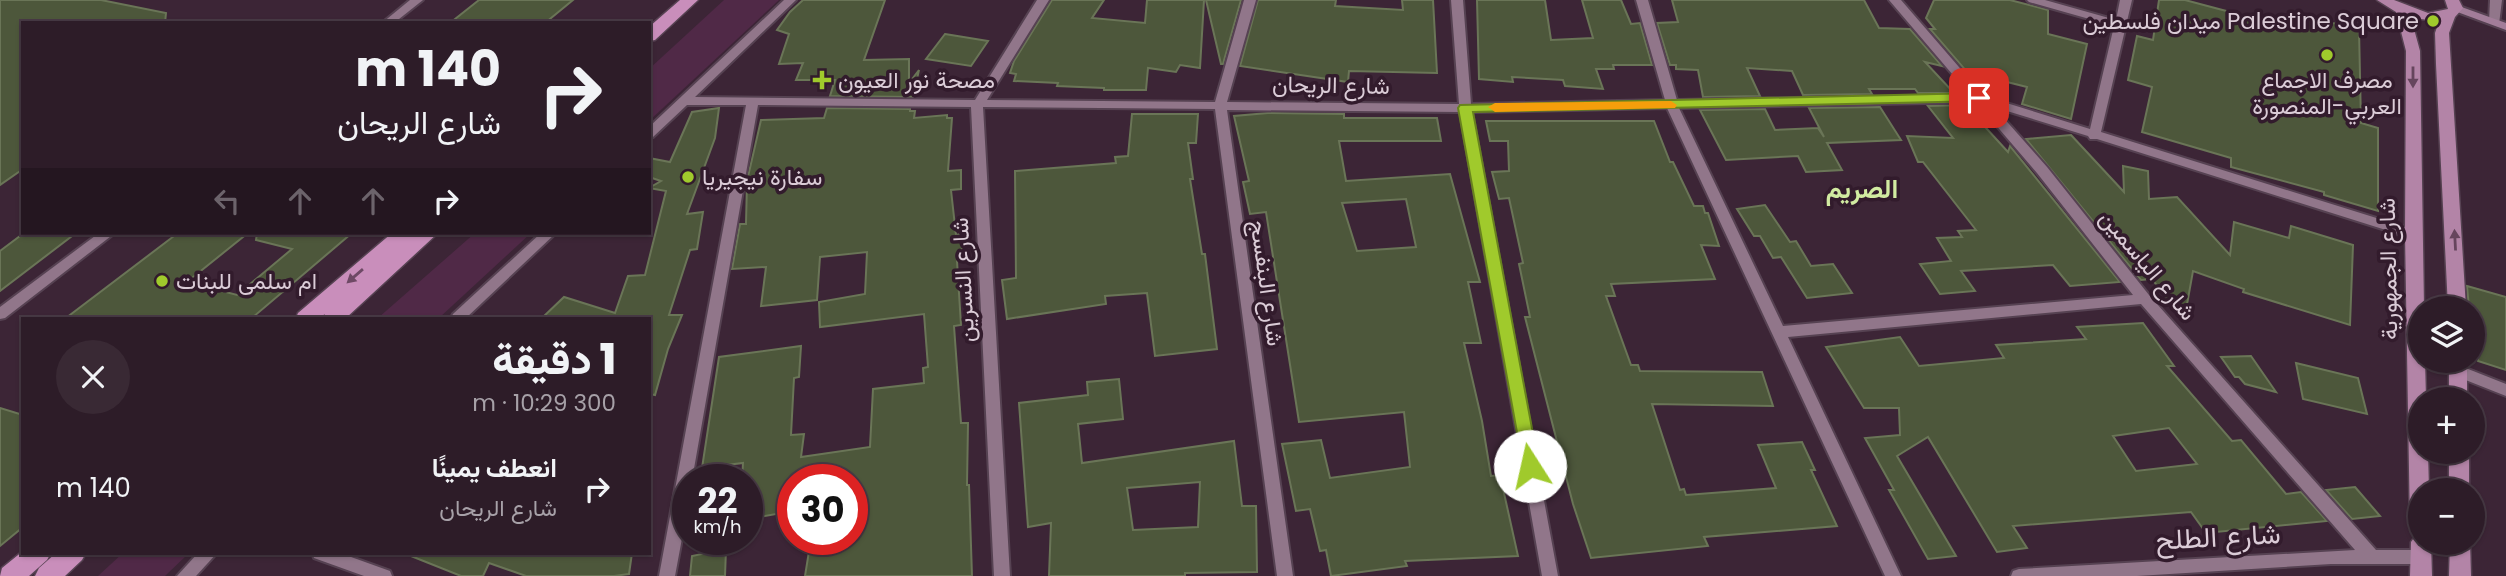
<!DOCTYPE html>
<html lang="ar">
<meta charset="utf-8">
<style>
:root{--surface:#2d1c28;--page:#392934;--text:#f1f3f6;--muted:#a7a1a8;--line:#483a45}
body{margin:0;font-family:Poppins,Vazirmatn,sans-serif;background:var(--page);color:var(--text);direction:rtl;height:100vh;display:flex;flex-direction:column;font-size:26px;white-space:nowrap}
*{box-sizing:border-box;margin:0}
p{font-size:23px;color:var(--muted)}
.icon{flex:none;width:38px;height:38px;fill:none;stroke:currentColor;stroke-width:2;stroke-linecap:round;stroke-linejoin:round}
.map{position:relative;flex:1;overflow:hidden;direction:ltr}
.sheet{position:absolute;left:21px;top:317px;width:630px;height:238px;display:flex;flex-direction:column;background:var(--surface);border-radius:0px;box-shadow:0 2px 5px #0004,0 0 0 2px var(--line);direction:rtl}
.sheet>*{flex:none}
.hud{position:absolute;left:21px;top:21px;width:630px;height:214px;border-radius:0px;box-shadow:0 2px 5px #0004,0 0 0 2px var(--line);direction:rtl;background:#2d1c28;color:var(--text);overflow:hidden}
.fabs{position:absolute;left:2408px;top:296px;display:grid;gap:14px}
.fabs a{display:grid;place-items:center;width:77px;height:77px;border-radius:50%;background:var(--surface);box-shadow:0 2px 5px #0004,0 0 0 2px var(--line);font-size:35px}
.speed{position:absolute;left:672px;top:464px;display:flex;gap:14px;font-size:35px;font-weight:700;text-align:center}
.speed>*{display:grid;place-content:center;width:91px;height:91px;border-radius:50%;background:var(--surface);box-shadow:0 2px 5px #0004,0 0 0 2px var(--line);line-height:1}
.speed small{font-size:18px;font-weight:400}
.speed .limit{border:10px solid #d22;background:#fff;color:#111}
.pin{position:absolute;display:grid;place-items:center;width:60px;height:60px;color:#fff;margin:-30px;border-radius:14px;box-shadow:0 4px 10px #0006}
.me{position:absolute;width:77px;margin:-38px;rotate:350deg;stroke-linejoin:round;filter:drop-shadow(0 0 5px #0008)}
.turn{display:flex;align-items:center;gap:24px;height:147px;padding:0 35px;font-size:32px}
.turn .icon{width:91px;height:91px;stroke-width:2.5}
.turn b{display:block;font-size:49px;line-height:60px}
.lanes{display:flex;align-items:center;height:66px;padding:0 35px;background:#0003;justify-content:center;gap:35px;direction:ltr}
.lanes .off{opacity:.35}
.round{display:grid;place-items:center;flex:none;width:74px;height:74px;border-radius:37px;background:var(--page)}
.overview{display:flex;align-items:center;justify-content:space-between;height:119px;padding:0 35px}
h1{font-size:42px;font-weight:800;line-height:52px}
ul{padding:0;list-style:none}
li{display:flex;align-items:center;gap:21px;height:105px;padding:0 35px}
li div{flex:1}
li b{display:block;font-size:26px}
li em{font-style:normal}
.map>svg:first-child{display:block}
.green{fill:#502947}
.building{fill:#4d573b;stroke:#6a7557;stroke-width:2;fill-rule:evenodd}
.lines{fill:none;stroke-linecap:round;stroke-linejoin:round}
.street-casing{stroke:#564252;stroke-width:4}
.secondary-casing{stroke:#564252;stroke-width:4}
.primary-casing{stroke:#564252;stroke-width:3}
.highway-casing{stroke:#564252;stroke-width:3}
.street{fill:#91768a;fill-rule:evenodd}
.secondary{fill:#a27d99;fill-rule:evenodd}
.primary{fill:#b384a7;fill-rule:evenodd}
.highway{fill:#c98ebb;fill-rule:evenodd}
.oneway{fill:#66455d}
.oneway2{fill:#6e4965}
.route{fill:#a0ca2c;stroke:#68831d;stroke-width:2}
.slow{fill:#f59e0b}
.poi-dot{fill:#a0ca2c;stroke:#321b2c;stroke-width:2.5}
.labels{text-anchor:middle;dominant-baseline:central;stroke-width:7;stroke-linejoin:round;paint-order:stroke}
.poi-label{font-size:23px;fill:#dbccd7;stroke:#321b2c;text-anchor:start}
.street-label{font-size:23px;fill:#dbccd7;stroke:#321b2c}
.quarter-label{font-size:26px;font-weight:bold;fill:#d1eba1;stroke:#321b2c}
.near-street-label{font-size:28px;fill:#dbccd7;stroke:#321b2c}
</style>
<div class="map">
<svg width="2506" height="576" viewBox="0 0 2506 576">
<rect width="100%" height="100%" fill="#3c2536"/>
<g class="green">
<path d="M724 0H779L649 121V69Z"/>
<path d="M475 233H531L439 318H378Z"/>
<path d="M123 553H189L165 576H98Z"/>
</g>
<g class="building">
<path d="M0 0H101L166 13 165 23H23V169L0 185Z"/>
<path d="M479 0H573L545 23H450Z"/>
<path d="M803 0H885L864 60 909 59V83L919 70 913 97 830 96 835 80H796L803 63 779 64 789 34 777 30 790 12Z"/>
<path d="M1052 0H1104L1092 18 1145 23 1147 0H1204L1200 68 1180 65 1176 72 1148 68 1146 90H1104V88L1057 86 1058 83 1014 81 1016 74 1010 73 1014 61Z"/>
<path d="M1206 0H1241L1223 64H1221Z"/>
<path d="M1258 0H1336L1335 6 1403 10 1402 0H1433L1437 73 1349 71 1348 82 1240 66Z"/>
<path d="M1477 0H1545L1551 40 1593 38 1582 0H1621L1631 24 1640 23 1652 65H1613L1614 69H1596L1603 89 1565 86 1563 80 1512 77 1513 82 1479 79Z"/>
<path d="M1672 0H1864L1879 28 1910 29 1942 66 1925 62 1954 93H1918L1915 89H1869L1872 94 1803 95 1792 71 1747 68 1760 96 1703 97 1698 70 1676 69V65H1670L1657 23 1678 22Z"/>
<path d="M1934 0H2010L2048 10V34L2087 44 2071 119 2022 104 2027 87 1967 72 1930 29H1935L1926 18Z"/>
<path d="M2159 0H2185L2294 29 2289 13 2359 29 2361 123 2378 128V211L2324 195V192L2231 167V158L2142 132 2152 87 2128 80 2137 36 2153 40Z"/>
<path d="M945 34 988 41 971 66 926 59Z"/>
<path d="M1965 105 2008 152 2010 146 2120 282 2070 286 2053 265 1961 271 1975 291 1940 294 1920 264 1951 261 1937 238 1962 237 1958 231 1976 230 1923 162H1918L1907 136 1953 138 1928 106Z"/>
<path d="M1880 107 1901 140 1827 143 1842 170 1806 172 1798 156 1726 160 1700 110 1765 109 1775 130 1818 128 1824 137 1809 108Z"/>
<path d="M719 108 715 138 687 214 703 212 697 249 690 250 669 315H682L668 349 655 395 649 394V318H542L564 297 615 313 628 276 645 275 666 191 649 188 661 181 649 177V158L670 162 692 112Z"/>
<path d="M827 108 910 109V111H915L914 118 947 115V118H952L948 171 961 170V189L951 190 956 235 962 234V260L957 261 961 325 954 326 961 423H968L967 485H969L972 576H805L811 539H852V480H793V501L782 503V513L747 519V480H742L743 463 702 468 719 357 801 346 799 377 794 378 791 435 804 434 801 457 870 447 873 389 924 383 923 368 928 367 924 314 820 327 819 302 865 294 867 252 820 257 817 300 761 306 766 267 732 269 740 224H746L747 181 761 120 824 118Z"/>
<path d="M1268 113 1344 114V118H1437L1441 141H1339L1346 181 1450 174 1480 282H1468L1481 343H1464L1482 421 1491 476 1500 475 1518 556 1405 561 1407 566 1331 576 1326 550 1320 551 1310 509 1296 511 1282 444 1321 440 1330 478 1410 467 1404 412 1299 422 1266 212 1250 214 1243 182 1249 181 1234 116ZM1406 199 1416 247 1357 251 1342 203Z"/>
<path d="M1132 114H1198L1196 143H1188L1193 179H1190L1202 254H1205L1217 349 1155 356 1147 293 1105 296 1106 304 1007 319 1002 280 1016 278 1015 171 1116 163 1115 157 1128 156Z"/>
<path d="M1486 121H1654L1670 162H1673L1694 206H1703L1705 213H1708L1719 246 1701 245 1715 279 1611 284 1615 296H1606L1631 365H1638L1640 371 1762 372 1773 406 1652 404 1680 490 1684 489 1686 495 1776 488 1758 445 1802 442 1815 470H1811L1837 526 1704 537 1708 546 1591 558 1573 504 1525 317H1530L1519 264 1523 263 1509 198 1499 199 1492 172 1509 171 1508 141H1490Z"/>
<path d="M2071 135 2124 192 2123 166 2148 171 2149 199 2177 197 2230 255 2234 222 2289 238 2291 226 2353 245 2350 325 2243 292 2244 289 2193 271 2184 321 2152 279 2141 280 2026 139Z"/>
<path d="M1765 205 1790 242 1796 241 1811 266 1833 264 1852 293 1807 298 1781 257 1773 258 1760 236H1754L1737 209Z"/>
<path d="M24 233H76L0 291V251Z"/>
<path d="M178 233H248L187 282 237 295 292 249 256 240 257 233H352L252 318H66Z"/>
<path d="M2467 286 2506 297V370L2478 361 2473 308H2469Z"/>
<path d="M2143 323 2174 366H2167L2232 441 2241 440 2286 494 2301 492 2327 521 2206 533 2191 512 2013 526 2027 548 1997 552 1928 437 1897 456 1956 556 1928 559 1889 490H1894L1865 438 1900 435 1899 408H1864L1826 347 1900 337 1919 366 2004 358 1996 345 2086 339 2077 327ZM2169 428 2197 464 2136 471 2113 436Z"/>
<path d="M2251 356 2276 392 2245 384 2239 377H2235L2221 357Z"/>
<path d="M2296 363 2358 378 2367 414 2303 399Z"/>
<path d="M1119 379 1123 419 1078 424 1082 463 1234 441 1242 506H1256L1257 572 1185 573V576H1049L1051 523 1028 527 1019 403 1088 395 1087 382ZM1200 482 1198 527 1133 530 1127 488Z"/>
<path d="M0 408 23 415V527L0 546Z"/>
<path d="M2355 487 2380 516 2352 519 2326 490Z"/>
<path d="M726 549 725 576H690L692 556Z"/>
<path d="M632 553 629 574 614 576H526L489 563 483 576H461L406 554Z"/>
</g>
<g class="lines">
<g class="street-casing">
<g id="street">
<path d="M410 0H423L394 23H382Z"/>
<path d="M784 0H796L695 97 975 100 1037 0H1049L987 100 1215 102 1244 0H1256L1227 102 1459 104 1451 0H1463L1471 104 1665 100 1636 0H1648L1677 100 1970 95 1889 0H1901L1984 96 2090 129 2114 26 2029 2 2027 0H2045L2116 20 2120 0H2132L2101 132 2418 231 2420 234 2418 237H2408L2097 139H2090L2088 136 1994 107 2047 167 2149 295 2376 550H2421L2427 552 2429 557 2427 562 2421 564H2331L2137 576H2011L2013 571 2019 569 2355 550 2141 304 1788 337 1901 576H1885L1667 108 1472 112 1558 576H1542L1460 112 1227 110 1293 576H1277L1215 109 983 107 1010 576H994L971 107 758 105 692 480H688V506L675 576H659L746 105H687L653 137 649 138V127ZM1976 102 2037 173 2133 295 1783 326 1679 108Z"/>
<path d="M2490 0H2502L2499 24 2495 25 2489 22Z"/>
<path d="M99 233H115L5 318 0 319V307Z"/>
<path d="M541 233H556L466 318H451L453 314Z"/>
<path d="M2458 365 2506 384V396L2453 375 2451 371 2453 367Z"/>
<path d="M198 553H217L196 576H177Z"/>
<path d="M312 553H340L390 571 392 576H364L314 558Z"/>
</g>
</g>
<g class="secondary-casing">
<path id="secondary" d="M2456 5 2506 23V30L2452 10V6Z"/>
</g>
<g class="primary-casing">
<g id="primary">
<path d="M2377 0H2394L2428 13 2448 9 2445 0H2459L2463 8 2455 17 2449 33 2466 308H2448L2436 64 2435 33 2439 21 2411 18 2420 51 2424 308H2420V360H2425L2426 399H2420V452H2428L2429 490H2420V542H2431L2432 576H2410L2411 542 2416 535 2410 528 2405 234 2406 51 2396 12Z"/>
<rect x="2449" y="360" width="18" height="39"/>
<rect x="2449" y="452" width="20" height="38"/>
<path d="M2450 542H2470L2471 576H2449Z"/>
</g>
</g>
<g class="highway-casing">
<g id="highway">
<path d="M680 0H698L655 40 649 41V27Z"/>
<path d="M392 233H414L413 236 416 233H438L346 318H323L325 314 319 318H296L298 313Z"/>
<path d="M23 551V553H51L47 560 29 576H0L2 568Z"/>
<path d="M56 553H86L82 560 65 576H35L39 568Z"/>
</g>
</g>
<use href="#street" class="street"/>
<use href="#secondary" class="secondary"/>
<use href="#primary" class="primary"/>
<use href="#highway" class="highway"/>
</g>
<defs><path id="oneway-solid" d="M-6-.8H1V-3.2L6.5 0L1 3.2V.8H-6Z" transform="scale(1.75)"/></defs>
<g class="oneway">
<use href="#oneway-solid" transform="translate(2413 77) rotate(90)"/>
<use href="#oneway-solid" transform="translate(2455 240) rotate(-93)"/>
</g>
<use class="oneway2" href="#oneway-solid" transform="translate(355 276) rotate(139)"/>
<path class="route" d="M1979 93 1986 98 1984 101 1473 112 1539 466 1536 471 1530 473 1524 471 1458 108 1460 105Z"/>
<path class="slow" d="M1671 101 1677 105 1675 108 1495 112 1488 107 1495 103Z"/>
<g class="poi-dot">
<circle cx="2433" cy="21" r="7"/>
<circle cx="2327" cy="55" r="7"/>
<path d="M818.5 69.5h7v7h7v7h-7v7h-7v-7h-7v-7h7z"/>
<circle cx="688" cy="177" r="7"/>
<circle cx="162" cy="281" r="7"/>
</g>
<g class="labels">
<g class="poi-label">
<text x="2419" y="21" text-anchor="end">ميدان فلسطين Palestine Square</text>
<text x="838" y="80">مصحة نور العيون</text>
<text x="2327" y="80" text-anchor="middle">مصرف الاجماع<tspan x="2327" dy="26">العربي-المنصورة</tspan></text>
<text x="702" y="177">سفارة نيجيريا</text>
<text x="176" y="281">ام سلمى للبنات</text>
</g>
<g class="street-label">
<text transform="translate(1331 85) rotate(1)">شارع الريحان</text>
<text transform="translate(2148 265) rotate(50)">شارع الياسمين</text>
<text transform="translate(2388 269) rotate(-91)">شارع الجمهورية</text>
<text transform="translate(963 280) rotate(-93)">شارع النسرين</text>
<text transform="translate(1267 283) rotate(82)">شارع البنفسج</text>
</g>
<g class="quarter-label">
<text x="1862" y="189">الصريم</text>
</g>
<g class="near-street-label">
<text transform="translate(2218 537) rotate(-3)">شارع الطلح</text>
</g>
</g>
</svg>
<div class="fabs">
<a><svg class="icon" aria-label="layers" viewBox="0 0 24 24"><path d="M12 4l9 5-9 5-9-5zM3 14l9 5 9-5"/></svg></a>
<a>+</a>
<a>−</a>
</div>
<div class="speed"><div>22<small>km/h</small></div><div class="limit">30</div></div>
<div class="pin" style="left:1979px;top:98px;background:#d93025"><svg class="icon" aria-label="arrive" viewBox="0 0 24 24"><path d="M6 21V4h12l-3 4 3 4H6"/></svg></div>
<svg class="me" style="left:1530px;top:466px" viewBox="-20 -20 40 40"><circle r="19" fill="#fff"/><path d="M0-13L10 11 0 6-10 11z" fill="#a0ca2c"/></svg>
<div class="hud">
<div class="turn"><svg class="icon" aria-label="right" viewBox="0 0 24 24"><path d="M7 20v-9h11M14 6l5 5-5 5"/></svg><div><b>140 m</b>شارع الريحان</div></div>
<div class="lanes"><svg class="icon off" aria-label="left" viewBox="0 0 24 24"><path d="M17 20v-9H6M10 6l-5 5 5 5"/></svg><svg class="icon off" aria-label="ahead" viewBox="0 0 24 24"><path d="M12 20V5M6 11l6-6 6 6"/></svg><svg class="icon off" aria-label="ahead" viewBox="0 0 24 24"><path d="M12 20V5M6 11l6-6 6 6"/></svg><svg class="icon" aria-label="right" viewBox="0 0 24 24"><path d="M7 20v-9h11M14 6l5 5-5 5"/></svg></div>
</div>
<section class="sheet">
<div class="overview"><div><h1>1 دقيقة</h1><p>300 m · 10:29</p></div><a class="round"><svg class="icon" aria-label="close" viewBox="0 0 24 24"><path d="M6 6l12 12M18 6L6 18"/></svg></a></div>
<ul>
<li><svg class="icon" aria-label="right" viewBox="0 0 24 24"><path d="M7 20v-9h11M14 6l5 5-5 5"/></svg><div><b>انعطف يمينًا</b><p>شارع الريحان</p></div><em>140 m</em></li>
</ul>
</section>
</div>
